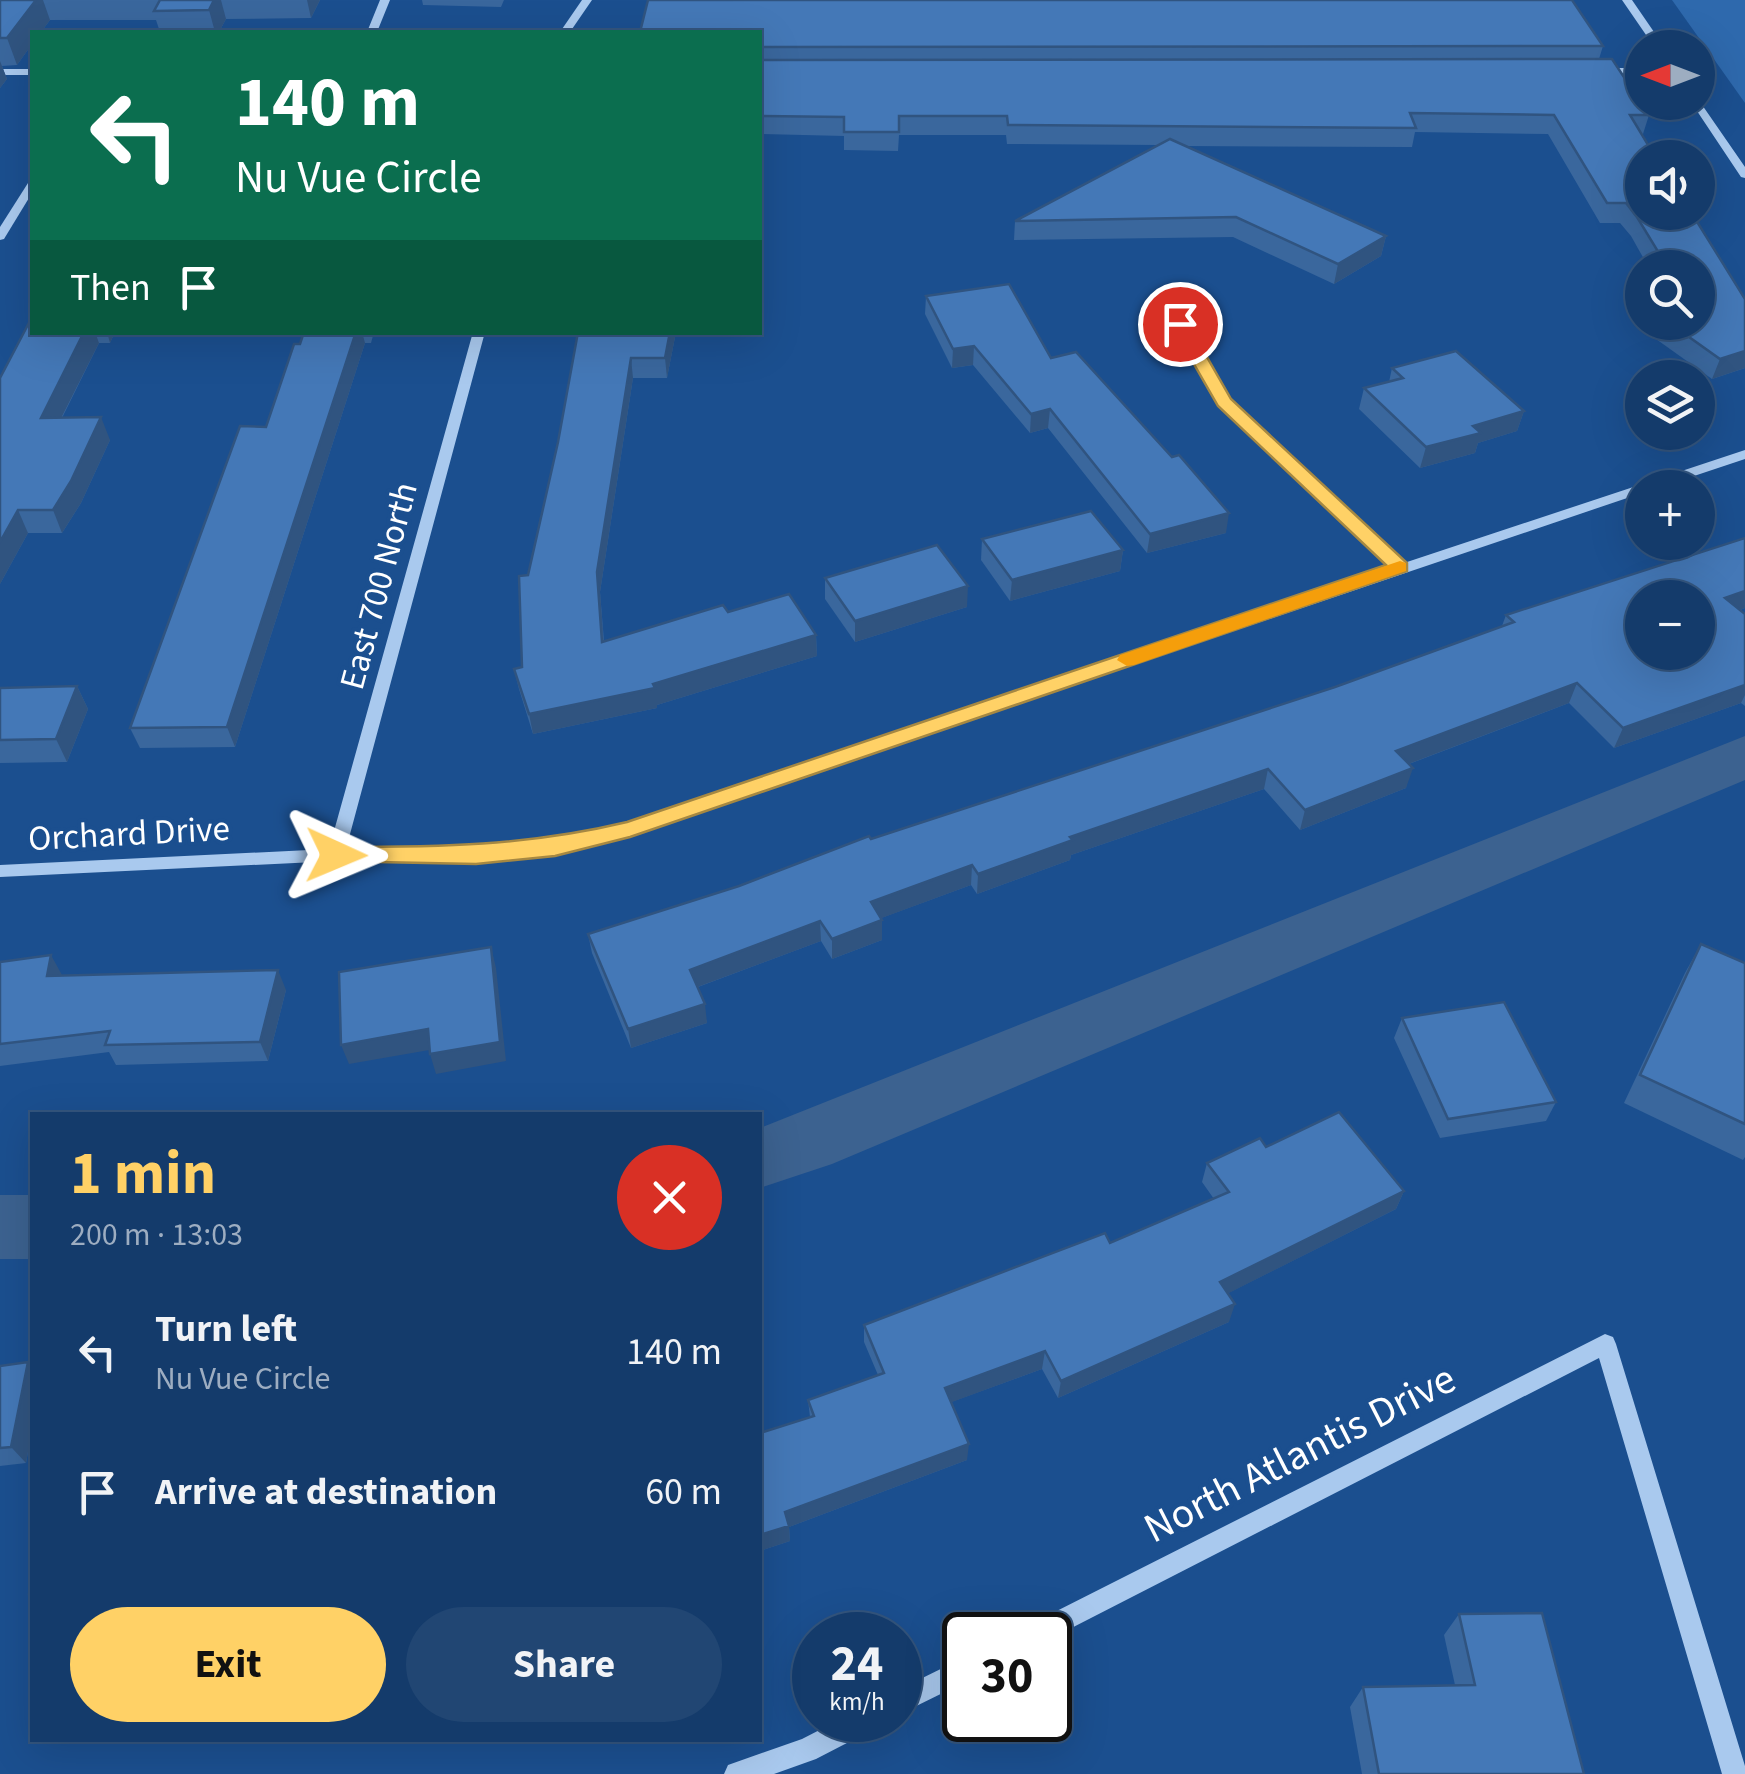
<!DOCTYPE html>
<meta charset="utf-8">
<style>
:root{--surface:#143b6b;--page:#214673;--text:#f1f3f6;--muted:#9dadc1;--line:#33557e;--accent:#ffd166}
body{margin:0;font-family:"Source Sans 3",sans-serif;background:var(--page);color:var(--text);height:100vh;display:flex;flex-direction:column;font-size:38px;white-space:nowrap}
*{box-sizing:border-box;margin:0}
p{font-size:32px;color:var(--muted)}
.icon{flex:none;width:55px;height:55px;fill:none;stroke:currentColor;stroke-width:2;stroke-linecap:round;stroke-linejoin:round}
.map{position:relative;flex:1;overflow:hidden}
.sheet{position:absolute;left:30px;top:1112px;width:732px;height:630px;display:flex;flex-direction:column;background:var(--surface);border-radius:0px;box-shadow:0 10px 40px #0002,0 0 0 2px var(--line)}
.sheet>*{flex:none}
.banner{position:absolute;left:30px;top:30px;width:732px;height:305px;border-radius:0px;box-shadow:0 10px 40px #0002,0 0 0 2px var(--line);background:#0b6e4f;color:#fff;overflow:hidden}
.needle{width:65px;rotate:270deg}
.controls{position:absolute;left:1625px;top:30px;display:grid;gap:20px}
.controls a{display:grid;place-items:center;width:90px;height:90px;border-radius:50%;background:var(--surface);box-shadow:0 10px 40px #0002,0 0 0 2px var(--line);font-size:50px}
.speed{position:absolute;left:792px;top:1612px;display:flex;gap:20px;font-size:50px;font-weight:700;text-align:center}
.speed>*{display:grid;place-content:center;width:130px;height:130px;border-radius:50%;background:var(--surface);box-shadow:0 10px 40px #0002,0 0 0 2px var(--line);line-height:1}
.speed small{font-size:25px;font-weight:400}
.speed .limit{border:5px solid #111;border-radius:15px;background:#fff;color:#111}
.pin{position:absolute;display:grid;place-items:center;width:85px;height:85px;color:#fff;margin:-42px;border:5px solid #fff;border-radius:50%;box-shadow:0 2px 10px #0007}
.me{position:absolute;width:110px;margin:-55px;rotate:91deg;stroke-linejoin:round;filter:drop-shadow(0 0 8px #0008)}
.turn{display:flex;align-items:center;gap:35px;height:210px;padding:0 40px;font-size:45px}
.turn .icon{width:130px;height:130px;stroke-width:2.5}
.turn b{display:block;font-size:70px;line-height:85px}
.then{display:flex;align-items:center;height:95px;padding:0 40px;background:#0003;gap:20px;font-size:38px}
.round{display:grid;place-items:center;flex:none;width:105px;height:105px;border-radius:52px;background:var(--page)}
.overview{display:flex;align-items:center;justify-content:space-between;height:170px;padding:0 40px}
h1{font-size:60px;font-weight:700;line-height:75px;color:var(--accent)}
.cta{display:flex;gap:20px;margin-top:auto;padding:20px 40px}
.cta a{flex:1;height:115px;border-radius:60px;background:var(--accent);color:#111;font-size:40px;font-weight:700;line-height:115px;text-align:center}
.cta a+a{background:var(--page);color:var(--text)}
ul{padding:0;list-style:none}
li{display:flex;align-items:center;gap:30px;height:140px;padding:0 40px}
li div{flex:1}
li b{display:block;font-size:38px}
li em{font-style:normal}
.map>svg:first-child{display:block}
.green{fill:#2e69ad}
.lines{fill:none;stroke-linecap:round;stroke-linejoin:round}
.canal{fill:#3c6290;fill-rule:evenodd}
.minor{fill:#a9c9ee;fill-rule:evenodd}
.wall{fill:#3a679d}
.shaded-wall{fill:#305480}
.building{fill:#4478b7;stroke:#305480;stroke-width:2.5;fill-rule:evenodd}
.route{fill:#ffd166;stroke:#a68842;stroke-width:2.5}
.slow{fill:#f59e0b}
.labels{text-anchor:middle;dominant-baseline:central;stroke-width:8;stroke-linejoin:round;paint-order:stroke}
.street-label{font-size:35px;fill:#fff;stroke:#1b4f8f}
.near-street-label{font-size:42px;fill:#fff;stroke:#1b4f8f}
</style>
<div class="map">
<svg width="1745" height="1774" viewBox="0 0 1745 1774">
<rect width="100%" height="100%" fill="#1b4f8f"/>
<path class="green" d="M1672 0H1745V103Z"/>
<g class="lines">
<g class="canal">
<path d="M1745 736V780L832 1164 760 1188V1128Z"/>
<rect x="0" y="1195" width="32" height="64"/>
</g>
<g class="minor">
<path d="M380 0H390L377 32H367Z"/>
<path d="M582 0H592L570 32H560Z"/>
<path d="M1622 0H1632L1665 48H1655Z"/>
<path d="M1598 68H1642V74L1594 73V69Z"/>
<rect x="0" y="69" width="32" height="6"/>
<path d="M1698 99 1745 167V178L1741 177 1691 102H1698Z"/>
<path d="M32 182V193L4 239 0 240V227L28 183Z"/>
<path d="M1179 320 1185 324 1229 400 1404 563 1745 450V459L1658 488H1642V493L636 833 555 853 475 862 336 861 0 877V865L329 849 473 332H485L346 849 475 850 555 841 628 823 1392 567 1219 405 1173 324Z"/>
<path d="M1605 1334 1613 1337 1616 1344 1745 1766V1774H1722L1599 1358 1050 1639V1635H1021L1025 1627Z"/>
<path d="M965 1657V1682L900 1714V1689Z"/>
<path d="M839 1720H877L874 1729 816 1759 774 1774H724L728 1765 802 1739Z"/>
</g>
</g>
<g class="wall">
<path d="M0 0H320L311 18 226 19 219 32H160L156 20H50L41 32H32V44L17 65 2 66 7 79 0 88Z"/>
<path d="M422 0H504L501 7 423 5Z"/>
<path d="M760 32 1603 46 1599 59 1649 115 1643 134H1641L1745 299V368L1712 379 1656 339 1662 322H1698V268H1649L1631 236 1620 223H1600L1548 134 1415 132 1412 147 1184 146 1386 236 1381 256 1334 284 1233 237 1014 240 1015 221 1158 145 1007 144 1006 135H899L898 151 844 150V136L760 134Z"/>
<path d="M926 296 1051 358 1226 533 1147 553 1048 428 1030 433 973 365 952 368 925 314Z"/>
<path d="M32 332H115L110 343H99L62 418 110 440 81 503 62 533H28L0 584Z"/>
<path d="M304 332H374L371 343H365L235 747 140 748 130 728 266 427Z"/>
<path d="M578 332H676L667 378H633L600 592 604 641 728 612 816 635 817 656 657 705V708L533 734 519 689 514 669 522 667 528 575 558 442Z"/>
<path d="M1392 368 1524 411 1517 431 1478 443 1475 453 1420 468 1359 409 1364 388 1389 382Z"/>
<path d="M982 539 1123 550 1120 571 1010 601 981 560Z"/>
<path d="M825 578 967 607 855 642 825 599Z"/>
<path d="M1745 608 1740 610 1745 614V706L1741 703 1614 748 1569 703 1409 764 1406 788 1300 830 1264 789 1071 855 1070 860 977 894 971 885 881 918 882 940 832 959 821 941 698 987 707 1023 631 1048 592 953 588 934 739 886 871 839 1335 687 1502 626 1506 615Z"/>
<path d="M77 686 88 709 67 762 0 763V688Z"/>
<path d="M1701 944 1745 963V1157L1743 1160 1624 1103 1685 973Z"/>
<path d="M0 962 62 975 286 990 268 1061 116 1065 109 1052 0 1066Z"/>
<path d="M1402 1018 1556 1102 1546 1121 1440 1138 1394 1038Z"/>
<path d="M1207 1163 1404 1191 1396 1209 1228 1293 1229 1322 1058 1398 1042 1369 951 1402 967 1460 789 1527 790 1541 760 1551 810 1417 808 1400 878 1375 864 1342V1325L1110 1243 1214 1199 1202 1182Z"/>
<path d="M28 1362 32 1368V1429L26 1463 0 1466V1366Z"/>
<path d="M1459 1614 1584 1774H1362L1350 1707 1363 1687 1455 1685 1444 1635Z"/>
</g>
<g class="shaded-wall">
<path d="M36 0H43L50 20 41 32H32V44L17 65 7 38Z"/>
<path d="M214 0H221L226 19 219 32H215L209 10Z"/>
<path d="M307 0H320L311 18Z"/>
<path d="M0 61 7 79 0 88Z"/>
<path d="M1386 236 1381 256 1334 284 1338 264Z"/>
<path d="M84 332H95L99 343 50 440 41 418Z"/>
<path d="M107 332H115L110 343Z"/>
<path d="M356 332H362L365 343 235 747 227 727Z"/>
<path d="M670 332H676L667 378 665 358Z"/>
<path d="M974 346 973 365 952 368 953 349Z"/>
<path d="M1745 351V368L1712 379 1720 359Z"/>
<path d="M631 358 633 378 600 592 605 662 597 572Z"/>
<path d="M1050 409 1048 428 1030 433 1031 414Z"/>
<path d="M1524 411 1517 431 1478 443 1475 453 1420 468 1426 447 1473 426Z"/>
<path d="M101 417 110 440 81 503 62 533 53 510Z"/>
<path d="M18 510 28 533 0 584V542Z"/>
<path d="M1229 513 1226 533 1147 553 1150 534Z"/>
<path d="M1123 550 1120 571 1010 601 1012 580Z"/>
<path d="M968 586 967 607 855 642V621Z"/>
<path d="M1745 591V608L1716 618 1725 598Z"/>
<path d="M816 635 817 656 657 705V708L533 734 529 714 653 684Z"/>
<path d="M1577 683 1569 703 1390 771 1396 751Z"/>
<path d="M1745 685V695L1741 703 1614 748 1623 728Z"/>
<path d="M77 686 88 709 67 762 56 739Z"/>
<path d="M1413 768 1406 788 1300 830 1305 810Z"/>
<path d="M1268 769 1264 789 1071 855 1070 860 977 894 978 874 1070 837Z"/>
<path d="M972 865 971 885 871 922V902Z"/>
<path d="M882 920V940L832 959V939Z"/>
<path d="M820 921 821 941 692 989 690 970Z"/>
<path d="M491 947 496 968 506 1061 436 1074 430 1054Z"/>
<path d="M51 955 62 975 47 976Z"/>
<path d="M278 970 286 990 268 1061 260 1042Z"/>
<path d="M705 1004 707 1023 631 1048 628 1029Z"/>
<path d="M428 1029 435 1049 349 1064 341 1045Z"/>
<path d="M1404 1191 1396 1209 1215 1300 1220 1282Z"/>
<path d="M1235 1304 1229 1322 1058 1398 1061 1381Z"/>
<path d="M1045 1351 1042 1369 944 1405 945 1388Z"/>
<path d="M28 1362 32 1368V1429L26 1463 11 1447Z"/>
<path d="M969 1444 967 1460 789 1527 790 1541 760 1551V1535L785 1512Z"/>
</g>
<g class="building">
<path d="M0 0H36L7 38H0Z"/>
<path d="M160 0H214L209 10 154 11Z"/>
<path d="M648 0H1572L1603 46 760 47V32H640Z"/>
<path d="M1612 59 1649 115H1630L1656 158H1642V212H1691L1745 299V351L1720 359 1668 322H1698V268H1668L1637 217 1626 203H1607L1554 115 1410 113 1416 128 1008 125 1007 116H899V132H844V117L760 116V60Z"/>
<path d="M1170 139 1386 236 1338 264 1236 217 1015 221Z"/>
<path d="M1009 284 1051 358 1076 352 1172 457 1179 455 1229 513 1150 534 1050 409 1031 414 974 346 953 349 926 296Z"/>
<path d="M32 317V332H84L41 418 101 417 71 481 53 510H18L0 542V378Z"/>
<path d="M304 332H356L227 727 130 728 240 426 266 427 294 344H300Z"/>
<path d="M578 332H670L665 358H631L597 572 602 642 723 605 728 612 789 594 816 635 653 684 655 688 529 714 514 669 522 667 519 576 528 575 558 442Z"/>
<path d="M1456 351 1524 411 1473 426 1481 433 1426 447 1364 388 1403 378 1392 368Z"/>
<path d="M1091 511 1123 550 1012 580 982 539Z"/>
<path d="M1745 538V591L1725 598 1745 614V685L1623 728 1577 683 1396 751 1413 768 1305 810 1268 769 1070 837 1073 840 978 874 972 865 871 902 882 920 832 939 820 921 690 970 705 1004 628 1029 588 934 739 886 869 836 871 839 1335 687 1514 622 1506 615ZM1642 598H1698V652H1642Z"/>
<path d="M937 545 968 586 855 621 825 578Z"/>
<path d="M77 686 56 739 0 740V688Z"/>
<path d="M1701 944 1745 963V1124L1640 1075Z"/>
<path d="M491 947 500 1042 430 1054 428 1029 341 1045 339 972Z"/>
<path d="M51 955 47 976 278 970 260 1042 105 1045 110 1031 0 1044V962Z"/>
<path d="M1504 1002 1556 1102 1448 1119 1402 1018Z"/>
<path d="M1339 1112 1404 1191 1220 1282 1235 1304 1061 1381 1045 1351 945 1388 969 1444 785 1512 789 1526 760 1535V1433L814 1416 808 1400 884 1373 864 1325 1105 1233 1110 1243 1229 1192 1207 1163 1260 1138 1266 1147Z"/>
<path d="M28 1362 11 1447 0 1448V1366Z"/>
<path d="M32 1573V1594H29Z"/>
<path d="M1542 1613 1584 1774H1379L1363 1687 1475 1685 1459 1614Z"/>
</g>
<path class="route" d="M1180 319 1188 324 1231 399 1407 563V571L630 837 555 856 476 864 328 861 325 855 336 847C439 847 527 846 627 822L1386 565 1218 406 1171 324Z"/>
<path class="slow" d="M1400 561 1406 563V571L1134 665 1127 666 1117 660 1120 655Z"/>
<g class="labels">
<g class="street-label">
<text transform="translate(379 586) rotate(-75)">East 700 North</text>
<text transform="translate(129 834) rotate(-3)">Orchard Drive</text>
</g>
<g class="near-street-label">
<text transform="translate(1300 1454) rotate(-27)">North Atlantis Drive</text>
</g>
</g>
</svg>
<div class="controls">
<a><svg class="needle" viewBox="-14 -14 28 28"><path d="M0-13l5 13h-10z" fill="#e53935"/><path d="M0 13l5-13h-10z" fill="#9dadc1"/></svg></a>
<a><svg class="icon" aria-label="sound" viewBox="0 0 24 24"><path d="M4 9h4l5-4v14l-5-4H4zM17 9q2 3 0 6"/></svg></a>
<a><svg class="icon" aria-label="search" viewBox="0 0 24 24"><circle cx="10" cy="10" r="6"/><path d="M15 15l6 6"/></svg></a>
<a><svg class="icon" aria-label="layers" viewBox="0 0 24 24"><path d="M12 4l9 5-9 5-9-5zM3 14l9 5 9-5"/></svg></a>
<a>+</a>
<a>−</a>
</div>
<div class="speed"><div>24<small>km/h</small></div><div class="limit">30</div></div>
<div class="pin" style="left:1180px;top:324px;background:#d93025"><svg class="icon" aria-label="arrive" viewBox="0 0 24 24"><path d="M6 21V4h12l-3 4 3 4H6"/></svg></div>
<svg class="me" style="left:336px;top:855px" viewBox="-20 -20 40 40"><path d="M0-17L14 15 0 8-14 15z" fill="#ffd166" stroke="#fff" stroke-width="4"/></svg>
<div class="banner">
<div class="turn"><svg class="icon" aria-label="left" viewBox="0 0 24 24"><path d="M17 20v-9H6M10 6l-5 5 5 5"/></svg><div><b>140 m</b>Nu Vue Circle</div></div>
<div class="then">Then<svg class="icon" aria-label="arrive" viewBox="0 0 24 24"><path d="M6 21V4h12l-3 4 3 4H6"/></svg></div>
</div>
<section class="sheet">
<div class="overview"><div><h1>1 min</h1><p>200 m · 13:03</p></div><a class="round" style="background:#d93025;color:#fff"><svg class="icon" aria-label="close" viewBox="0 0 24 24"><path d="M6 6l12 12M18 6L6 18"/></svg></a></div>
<ul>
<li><svg class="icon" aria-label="left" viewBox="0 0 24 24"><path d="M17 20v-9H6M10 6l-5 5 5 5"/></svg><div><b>Turn left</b><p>Nu Vue Circle</p></div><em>140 m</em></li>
<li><svg class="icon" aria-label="arrive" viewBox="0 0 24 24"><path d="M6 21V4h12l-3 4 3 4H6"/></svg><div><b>Arrive at destination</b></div><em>60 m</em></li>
</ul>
<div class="cta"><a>Exit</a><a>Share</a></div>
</section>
</div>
